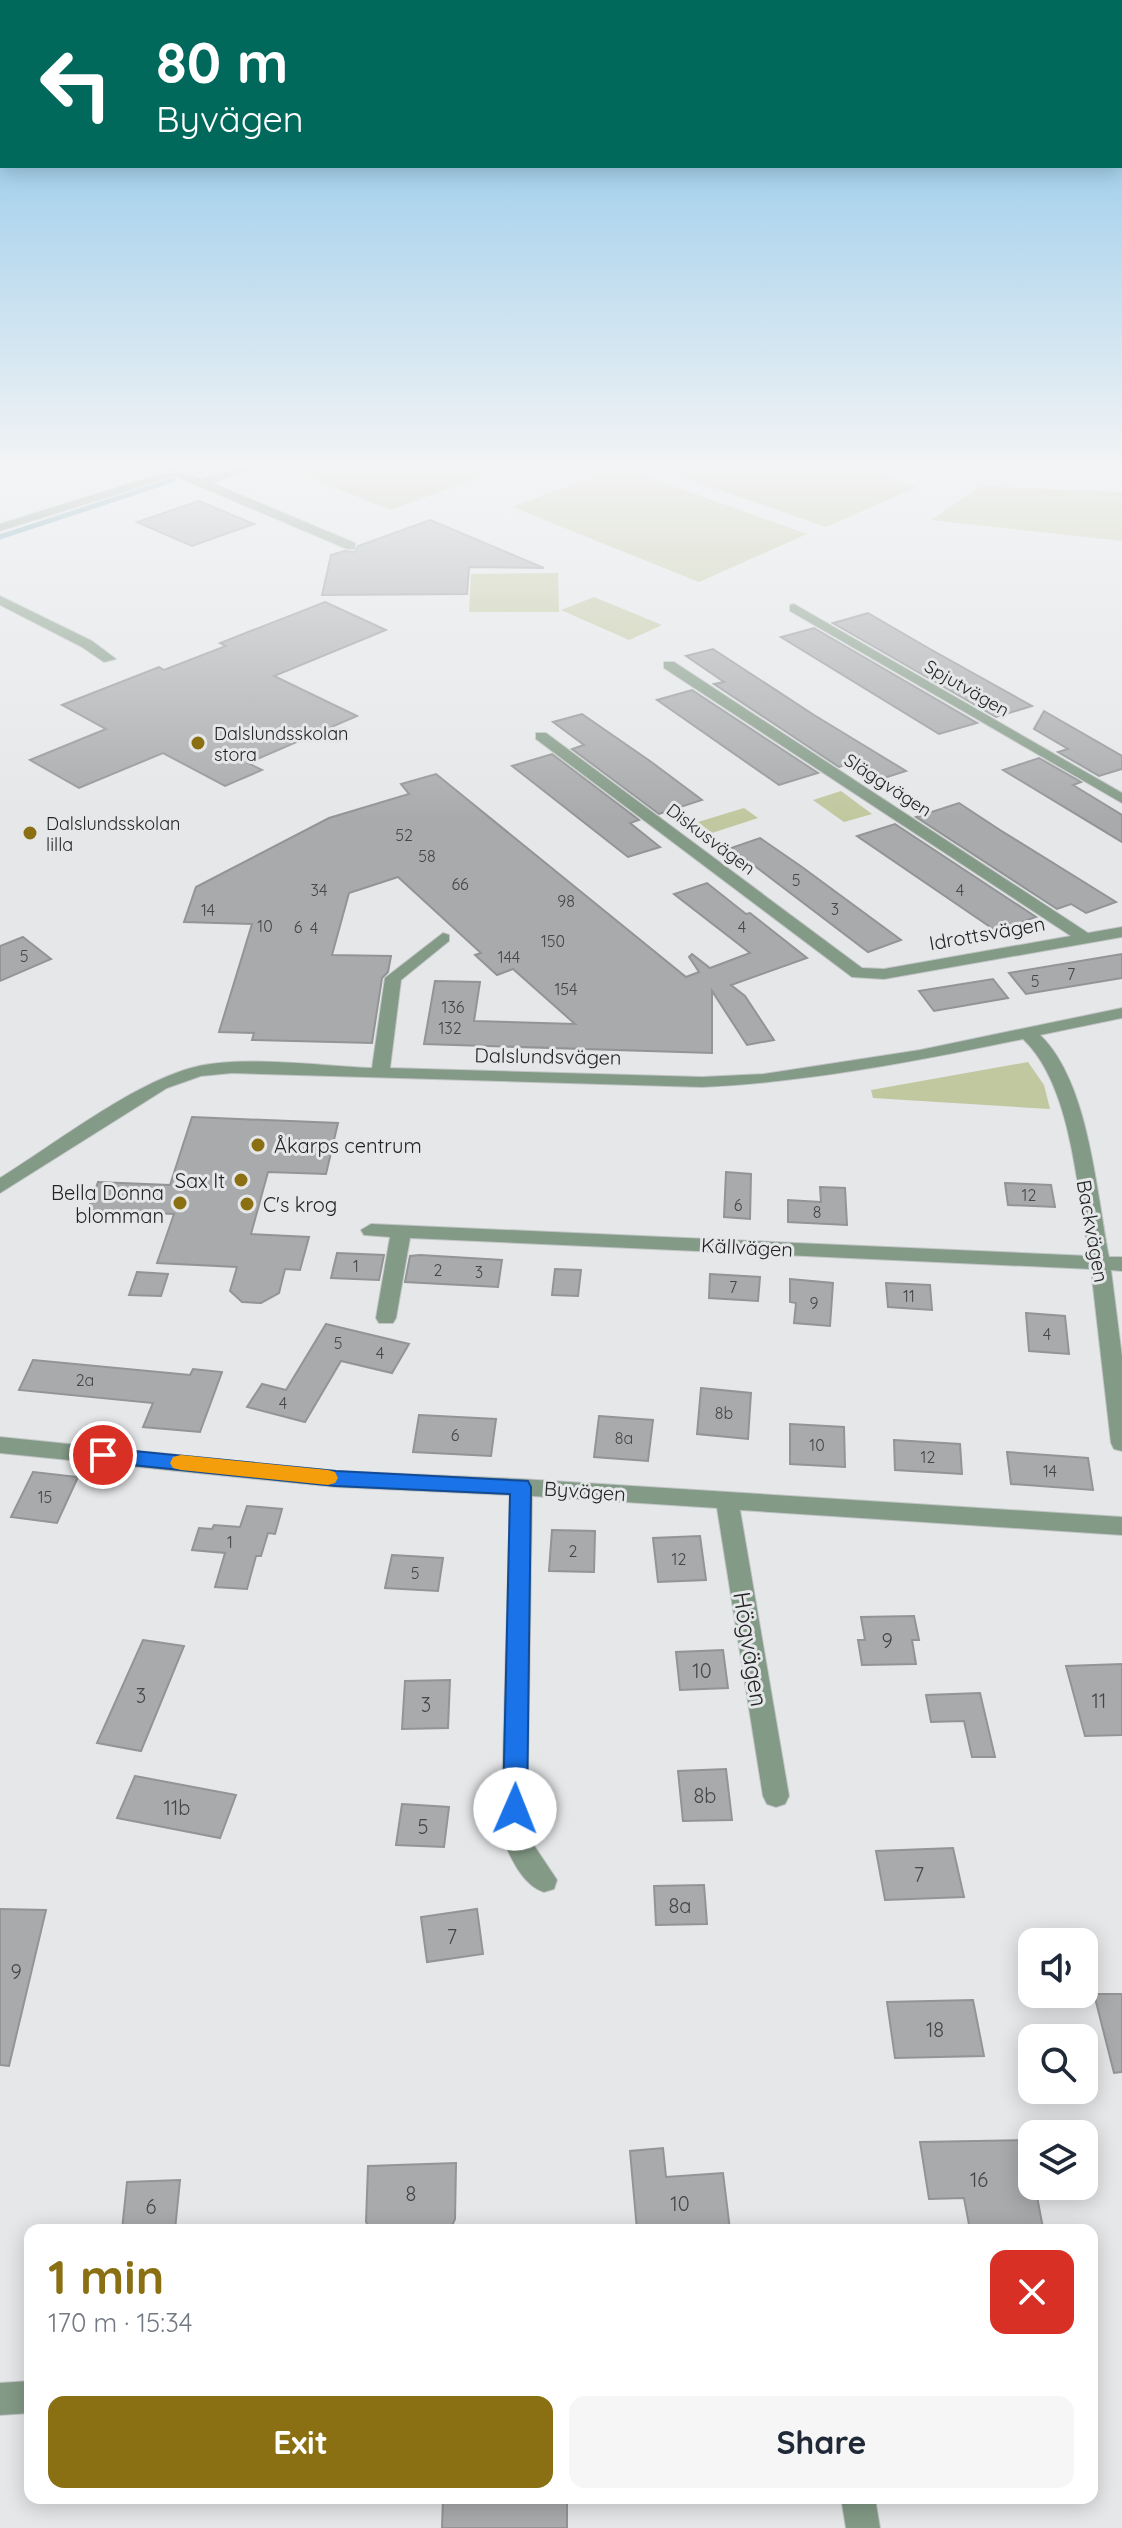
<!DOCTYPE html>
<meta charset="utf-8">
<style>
:root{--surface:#fff;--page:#f6f6f7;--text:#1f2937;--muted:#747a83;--accent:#8b7013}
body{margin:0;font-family:Quicksand,sans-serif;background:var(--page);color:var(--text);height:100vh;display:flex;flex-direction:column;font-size:30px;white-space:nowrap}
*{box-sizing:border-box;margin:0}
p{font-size:26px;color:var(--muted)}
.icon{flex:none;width:44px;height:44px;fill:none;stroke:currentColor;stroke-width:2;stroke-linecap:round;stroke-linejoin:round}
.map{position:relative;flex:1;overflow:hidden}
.drawer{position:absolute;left:24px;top:2224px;width:1074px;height:280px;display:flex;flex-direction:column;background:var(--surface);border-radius:16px;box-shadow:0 4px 20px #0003}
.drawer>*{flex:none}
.banner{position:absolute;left:0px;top:0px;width:1122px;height:168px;box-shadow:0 4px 20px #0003;background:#00695c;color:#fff;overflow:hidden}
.controls{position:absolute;left:1018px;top:1928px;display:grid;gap:16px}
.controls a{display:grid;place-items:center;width:80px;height:80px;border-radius:16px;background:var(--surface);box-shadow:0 4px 20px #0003;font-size:40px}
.pin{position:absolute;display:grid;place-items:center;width:68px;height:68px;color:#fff;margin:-34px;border:4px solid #fff;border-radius:50%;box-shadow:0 2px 8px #0007}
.me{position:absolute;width:88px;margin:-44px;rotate:1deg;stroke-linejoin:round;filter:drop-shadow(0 0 6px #0008)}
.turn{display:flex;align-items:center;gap:28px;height:168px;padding:0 24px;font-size:36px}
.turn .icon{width:104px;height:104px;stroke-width:2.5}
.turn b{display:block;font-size:56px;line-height:68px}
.round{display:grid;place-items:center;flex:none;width:84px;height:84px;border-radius:16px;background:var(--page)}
.summary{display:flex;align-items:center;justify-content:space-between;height:136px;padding:0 24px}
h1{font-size:48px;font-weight:700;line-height:60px;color:var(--accent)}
.cta{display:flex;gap:16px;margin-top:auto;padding:16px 24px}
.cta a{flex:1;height:92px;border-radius:16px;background:var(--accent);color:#fff;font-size:32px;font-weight:700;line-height:92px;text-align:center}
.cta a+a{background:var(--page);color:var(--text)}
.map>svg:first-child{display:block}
.green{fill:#c1c79e}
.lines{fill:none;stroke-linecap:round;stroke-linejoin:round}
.stream{stroke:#5f9aac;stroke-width:5}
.building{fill:#a8aaac;stroke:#929496;stroke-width:2}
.minor-casing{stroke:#c2c4c6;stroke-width:2}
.minor{fill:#839a86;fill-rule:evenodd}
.route{fill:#1a73e8;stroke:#114b97;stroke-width:2}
.slow{fill:#f59e0b}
.poi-dot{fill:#8b7013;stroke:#e5e7e9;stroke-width:3}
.labels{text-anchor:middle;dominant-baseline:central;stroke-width:6;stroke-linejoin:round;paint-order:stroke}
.number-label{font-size:16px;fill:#444647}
.far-street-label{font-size:18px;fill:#232425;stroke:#e5e7e9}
.far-poi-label{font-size:18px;fill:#232425;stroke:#e5e7e9;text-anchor:start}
.street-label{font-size:20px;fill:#232425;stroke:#e5e7e9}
.poi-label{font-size:20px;fill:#232425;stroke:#e5e7e9;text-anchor:start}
.near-number-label{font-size:20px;fill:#444647}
.near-street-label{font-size:24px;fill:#232425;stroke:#e5e7e9}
</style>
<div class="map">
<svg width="1122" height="2528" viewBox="0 0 1122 2528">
<rect width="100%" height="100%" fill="#e5e7e9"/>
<g class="green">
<path d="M301 465H514L390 510 288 469Z"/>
<path d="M647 465H850L917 487 826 527Z"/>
<path d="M620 467 807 534 699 582 512 507Z"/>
<path d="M981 486 1122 492V541L931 520Z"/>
<path d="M558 573 559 612H469L471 574Z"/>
<path d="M594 597 662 625 629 640 561 610Z"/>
<path d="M841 791 872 814 844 822 813 800Z"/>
<path d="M744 808 758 818 712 833 698 822Z"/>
<path d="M1028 1062 1044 1085 1050 1109 873 1098 871 1090Z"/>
</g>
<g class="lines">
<g class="stream">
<path d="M199 472 219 465"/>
<path d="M0 537 173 480"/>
</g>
</g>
<g class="building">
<path d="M199 501 254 524 192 546 137 522Z"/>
<path d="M430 520 544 568 469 567 467 594 322 595 331 555 344 551 355 552 358 546Z"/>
<path d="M325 602 386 630 274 676 357 716 248 763 262 770 225 786 163 753 79 788 30 760 106 729 62 705 159 667 164 670 226 646 220 643Z"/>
<path d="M868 613 930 649 1032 706 996 717 833 623Z"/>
<path d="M814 628 977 723 939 734 781 637Z"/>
<path d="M713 649 814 715 906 771 878 780 851 763 839 767 714 684 724 682 686 656Z"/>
<path d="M692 690 818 773 779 785 657 700Z"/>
<path d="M1044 711 1122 756V769L1099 776 1058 752 1068 749 1034 729Z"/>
<path d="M582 714 650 761 702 800 659 814 572 749 584 745 553 722Z"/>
<path d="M552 754 639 820 630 823 660 847 628 857 512 766Z"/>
<path d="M1039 758 1081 782 1073 785 1122 815V842L1003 770Z"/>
<path d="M436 774 686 977 699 972 689 957 692 954 710 968 750 953 674 894 707 883 746 914 750 913 807 958 731 985 745 996 774 1040 747 1045 712 991V1053L424 1044 435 981 480 982 474 1021 575 1024 513 969 497 975 475 955 481 953 398 877 349 893 332 955 391 956 388 972 382 978 372 1043 252 1040 254 1033 219 1032 252 924 184 922 196 887 329 818 409 794 401 784Z"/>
<path d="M959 803 1000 830 1116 902 1086 913 1071 904 1057 909 916 817Z"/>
<path d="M895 824 1036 917 996 931 857 836Z"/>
<path d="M760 838 802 867 901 940 868 952 731 848Z"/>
<path d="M23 937 51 959 0 981V946Z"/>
<path d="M1122 954V978L1026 994 1009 973Z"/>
<path d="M993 979 1008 998 934 1011 919 991Z"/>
<path d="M192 1117 338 1123 326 1174 268 1172 251 1234 309 1237 300 1270 285 1269 279 1293 261 1303 242 1302 230 1291 237 1267 157 1263 174 1214 88 1210 98 1182 170 1185Z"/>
<path d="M726 1172 751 1174 750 1219 724 1217Z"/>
<path d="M1005 1183 1051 1185 1055 1207 1008 1205Z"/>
<path d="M820 1187 845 1188 847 1225 788 1222V1200L821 1202Z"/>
<path d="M337 1253 384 1255 379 1280 331 1278Z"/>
<path d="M420 1255 502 1260 498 1287 405 1282 410 1256Z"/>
<path d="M555 1269 581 1270 578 1296 552 1295Z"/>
<path d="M137 1272 168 1274 161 1296 129 1295Z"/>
<path d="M710 1274 760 1277 758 1301 709 1298Z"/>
<path d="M790 1279 833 1283 830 1326 794 1323 796 1303 790 1302Z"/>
<path d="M886 1283 930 1285 932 1310 888 1307Z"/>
<path d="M1026 1313 1065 1316 1069 1354 1029 1351Z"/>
<path d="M326 1324 409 1344 392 1373 341 1361 305 1422 247 1407 262 1384 286 1390Z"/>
<path d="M33 1360 190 1375 193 1369 222 1372 200 1432 143 1427 153 1403 19 1390Z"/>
<path d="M701 1388 751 1393 748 1439 697 1434Z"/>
<path d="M419 1415 496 1419 491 1456 413 1452Z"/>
<path d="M599 1416 653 1420 648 1461 594 1457Z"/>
<path d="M790 1424 844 1427 845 1467 790 1464Z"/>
<path d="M894 1440 960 1444 962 1474 895 1470Z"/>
<path d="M1007 1452 1088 1458 1093 1490 1011 1484Z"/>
<path d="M33 1472 78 1477 57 1523 11 1517Z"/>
<path d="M247 1506 282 1509 275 1534 268 1533 261 1556H256L247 1589 215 1587 225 1553 192 1550 199 1528 212 1529 214 1525 240 1527Z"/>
<path d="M552 1530 595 1531 594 1572 549 1571Z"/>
<path d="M700 1536 706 1580 658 1582 653 1538Z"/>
<path d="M392 1555 443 1558 438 1591 385 1588Z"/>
<path d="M914 1616 919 1640H912L916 1664 862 1665 858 1640H865L861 1617Z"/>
<path d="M143 1640 184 1646 141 1751 97 1743Z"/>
<path d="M723 1650 728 1688 680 1690 676 1652Z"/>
<path d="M1122 1664V1735L1085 1736 1066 1666Z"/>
<path d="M450 1680 448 1728 402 1729 405 1681Z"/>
<path d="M980 1693 995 1757H972L964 1721 931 1722 926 1695Z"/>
<path d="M726 1769 732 1820 683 1821 678 1771Z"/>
<path d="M135 1776 236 1795 220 1838 117 1818Z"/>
<path d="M402 1804 449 1807 444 1847 396 1845Z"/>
<path d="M953 1848 964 1897 885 1900 876 1851Z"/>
<path d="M704 1885 707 1924 656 1925 654 1886Z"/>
<path d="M0 1909 46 1910 9 2066 0 2065Z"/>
<path d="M477 1909 483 1954 427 1962 421 1917Z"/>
<path d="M1094 1994H1122V2072L1114 2073Z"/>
<path d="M973 2000 984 2056 895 2058 887 2002Z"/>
<path d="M1026 2140 1032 2186H1035L1043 2228 970 2230 964 2198 929 2199 920 2142Z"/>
<path d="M663 2148 666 2177 723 2173 730 2230H637L630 2151Z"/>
<path d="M456 2163 455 2219 450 2230H371L366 2222 368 2166Z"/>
<path d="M180 2180 175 2230H122L127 2182Z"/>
<path d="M443 2498H567V2528H442Z"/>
</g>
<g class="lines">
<g class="minor-casing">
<g id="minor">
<path d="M245 465H261L212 483 355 543V549H347L175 476 0 531V524L176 469 202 479Z"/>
<path d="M0 596 92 641 116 659 104 662 82 647 0 605Z"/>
<path d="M794 604 1122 793V803L790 611V605Z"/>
<path d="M664 662H674L1088 933 1122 927V937L884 979 852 977 536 739V733H546L862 968 884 969 1071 936 664 668Z"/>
<path d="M443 933 449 935V941L401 980 390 1068 702 1077 764 1074 920 1050 1122 1008V1018L1040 1035C1089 1082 1096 1191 1109 1257H1122V1271L1111 1270 1122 1357V1451L1114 1449 1111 1443 1091 1269 410 1238 396 1318 393 1323H379L376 1318 390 1237 364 1235 361 1230 371 1224 1089 1256C1077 1190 1072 1085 1023 1039 917 1061 810 1082 702 1087L232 1073 201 1076 167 1088 0 1193V1178C55 1144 134 1082 195 1067 240 1055 323 1066 372 1068L385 978Z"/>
<path d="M0 1437 336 1471 521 1479 1122 1517V1535L740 1510 789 1796 785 1804 776 1807 767 1804 763 1796 717 1508 532 1496 527 1835 557 1880 554 1889 544 1892C521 1884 511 1857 501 1836L510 1495 336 1487 0 1453Z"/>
<path d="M30 2381V2413L0 2415V2383Z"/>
<path d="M841 2498H875L880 2528H846Z"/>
</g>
</g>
<use href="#minor" class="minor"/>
</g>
<linearGradient id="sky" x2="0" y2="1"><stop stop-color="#7bbee7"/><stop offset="0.57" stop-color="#f3f4f5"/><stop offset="1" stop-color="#f3f4f5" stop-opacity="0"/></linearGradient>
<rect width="1122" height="819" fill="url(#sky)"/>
<path class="route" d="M103 1448 336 1471 528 1481 531 1487 527 1809 523 1816 515 1819 507 1816 503 1809 510 1494 336 1486 103 1462 96 1460 93 1455 96 1450Z"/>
<path class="slow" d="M181 1455 328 1470 335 1472 338 1478 335 1483 328 1485 181 1470 173 1468 170 1463 173 1457Z"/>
<g class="poi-dot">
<circle cx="198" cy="743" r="8"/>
<circle cx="30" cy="833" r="8"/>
<circle cx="258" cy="1145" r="8"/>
<circle cx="241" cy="1180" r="8"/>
<circle cx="180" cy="1203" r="8"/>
<circle cx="247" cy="1204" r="8"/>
</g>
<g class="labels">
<g class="number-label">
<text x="404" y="835">52</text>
<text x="427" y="856">58</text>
<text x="796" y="880">5</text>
<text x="460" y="884">66</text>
<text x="319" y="890">34</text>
<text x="960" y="890">4</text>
<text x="566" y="901">98</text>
<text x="835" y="909">3</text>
<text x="208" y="910">14</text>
<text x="265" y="926">10</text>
<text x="298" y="927">6</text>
<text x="742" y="927">4</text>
<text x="314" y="928">4</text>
<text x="553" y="941">150</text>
<text x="24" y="956">5</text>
<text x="509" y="957">144</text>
<text x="1071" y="974">7</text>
<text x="1035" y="981">5</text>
<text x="566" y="989">154</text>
<text x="453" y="1007">136</text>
<text x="450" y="1028">132</text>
<text x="1029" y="1195">12</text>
<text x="738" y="1205">6</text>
<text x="817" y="1212">8</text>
<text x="356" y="1266">1</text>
<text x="438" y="1270">2</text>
<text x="479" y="1272">3</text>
<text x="733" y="1287">7</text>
<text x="909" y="1296">11</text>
<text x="814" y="1303">9</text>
<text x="1047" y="1334">4</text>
<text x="338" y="1343">5</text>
<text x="380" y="1353">4</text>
<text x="85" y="1380">2a</text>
<text x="283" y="1403">4</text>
<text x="724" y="1413">8b</text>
<text x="455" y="1435">6</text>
<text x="624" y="1438">8a</text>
<text x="817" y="1445">10</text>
<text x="928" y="1457">12</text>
<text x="1050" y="1471">14</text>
<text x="45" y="1497">15</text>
<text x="230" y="1542">1</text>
<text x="573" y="1551">2</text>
<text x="679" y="1559">12</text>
<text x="415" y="1573">5</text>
</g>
<g class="far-street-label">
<text transform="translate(967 688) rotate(30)">Spjutvägen</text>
<text transform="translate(888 785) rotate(33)">Släggvägen</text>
<text transform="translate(711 839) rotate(37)">Diskusvägen</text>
</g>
<g class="far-poi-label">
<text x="214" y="733">Dalslundsskolan<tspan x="214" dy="21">stora</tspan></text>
<text x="46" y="823">Dalslundsskolan<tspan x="46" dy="21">lilla</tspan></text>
</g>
<g class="street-label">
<text transform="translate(987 933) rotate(-10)">Idrottsvägen</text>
<text transform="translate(548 1056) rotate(1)">Dalslundsvägen</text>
<text transform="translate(1093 1231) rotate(80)">Backvägen</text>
<text transform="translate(747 1247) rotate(3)">Källvägen</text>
<text transform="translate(585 1491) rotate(4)">Byvägen</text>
</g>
<g class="poi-label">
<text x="274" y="1145">Åkarps centrum</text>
<text x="225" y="1180" text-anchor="end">Sax It</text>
<text x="164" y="1192" text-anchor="end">Bella Donna<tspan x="164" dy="23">blomman</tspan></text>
<text x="263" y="1204">C's krog</text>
</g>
<g class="near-number-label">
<text x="887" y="1640">9</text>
<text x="702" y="1670">10</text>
<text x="141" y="1695">3</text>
<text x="1099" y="1700">11</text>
<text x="426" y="1704">3</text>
<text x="705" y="1795">8b</text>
<text x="177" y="1807">11b</text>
<text x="423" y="1826">5</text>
<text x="919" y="1874">7</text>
<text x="680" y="1905">8a</text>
<text x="452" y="1936">7</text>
<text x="16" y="1971">9</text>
<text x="935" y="2029">18</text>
<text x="979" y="2179">16</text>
<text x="411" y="2193">8</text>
<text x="680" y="2203">10</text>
<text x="151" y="2206">6</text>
</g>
<g class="near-street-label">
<text transform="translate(751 1649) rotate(81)">Högvägen</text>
</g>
</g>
</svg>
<div class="controls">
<a><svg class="icon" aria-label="sound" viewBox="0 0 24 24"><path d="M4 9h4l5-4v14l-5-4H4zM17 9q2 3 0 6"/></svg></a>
<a><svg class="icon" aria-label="search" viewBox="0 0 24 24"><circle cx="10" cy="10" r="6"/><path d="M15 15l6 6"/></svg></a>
<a><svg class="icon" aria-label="layers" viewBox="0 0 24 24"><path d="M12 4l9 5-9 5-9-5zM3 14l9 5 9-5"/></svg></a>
</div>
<div class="pin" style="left:103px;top:1455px;background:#d93025"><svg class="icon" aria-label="arrive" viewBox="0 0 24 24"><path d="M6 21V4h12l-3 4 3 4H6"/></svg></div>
<svg class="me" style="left:515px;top:1809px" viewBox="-20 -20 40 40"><circle r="19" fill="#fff"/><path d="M0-13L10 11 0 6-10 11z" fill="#1a73e8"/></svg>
<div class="banner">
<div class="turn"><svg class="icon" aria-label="left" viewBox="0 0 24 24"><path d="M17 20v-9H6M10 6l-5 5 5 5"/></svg><div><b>80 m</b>Byvägen</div></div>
</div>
<section class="drawer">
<div class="summary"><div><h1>1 min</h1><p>170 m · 15:34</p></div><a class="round" style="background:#d93025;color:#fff"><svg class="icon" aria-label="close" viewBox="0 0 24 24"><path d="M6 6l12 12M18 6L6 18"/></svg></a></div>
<div class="cta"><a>Exit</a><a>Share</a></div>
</section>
</div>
